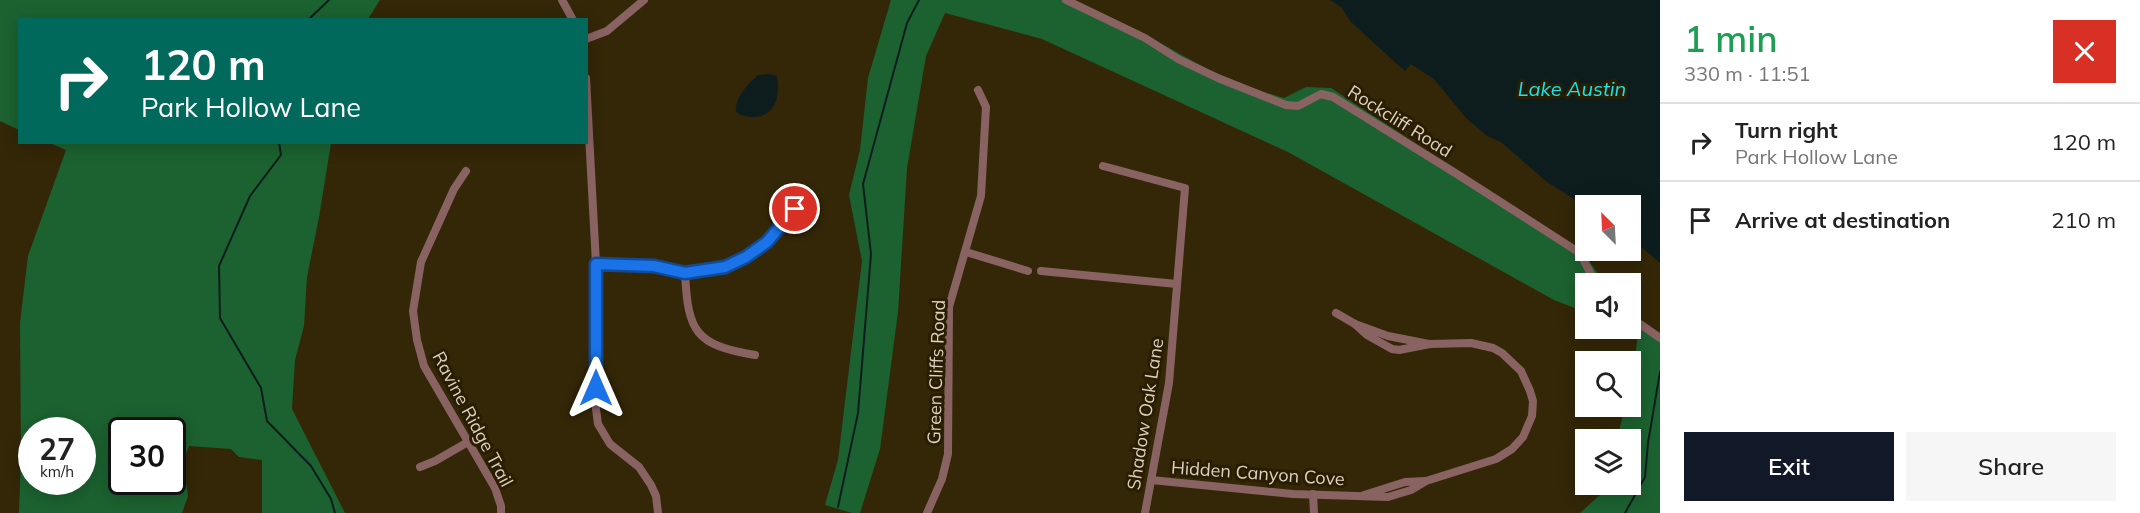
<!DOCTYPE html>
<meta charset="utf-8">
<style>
:root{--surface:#fff;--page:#f6f6f6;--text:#222;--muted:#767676;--line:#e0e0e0;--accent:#111827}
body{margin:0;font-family:Mulish,sans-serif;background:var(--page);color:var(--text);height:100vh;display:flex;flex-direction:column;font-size:22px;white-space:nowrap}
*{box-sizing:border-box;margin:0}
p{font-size:20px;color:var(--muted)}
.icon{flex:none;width:33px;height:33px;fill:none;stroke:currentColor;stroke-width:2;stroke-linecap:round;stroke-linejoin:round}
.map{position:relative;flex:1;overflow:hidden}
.details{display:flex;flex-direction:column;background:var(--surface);width:480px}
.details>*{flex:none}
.banner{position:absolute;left:18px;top:18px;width:570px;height:126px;border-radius:0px;box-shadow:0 3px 15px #0003;background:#00695c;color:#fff;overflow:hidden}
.needle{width:39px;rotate:336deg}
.controls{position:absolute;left:1575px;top:195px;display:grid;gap:12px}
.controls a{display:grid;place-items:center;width:66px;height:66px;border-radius:0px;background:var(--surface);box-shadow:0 3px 15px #0003;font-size:30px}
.speed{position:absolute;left:18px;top:417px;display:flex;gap:12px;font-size:30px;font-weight:700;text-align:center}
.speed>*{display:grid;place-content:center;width:78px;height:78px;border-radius:50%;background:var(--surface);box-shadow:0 3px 15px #0003;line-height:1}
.speed small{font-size:15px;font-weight:400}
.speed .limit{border:3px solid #111;border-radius:9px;background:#fff;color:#111}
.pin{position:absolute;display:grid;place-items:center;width:51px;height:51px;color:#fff;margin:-26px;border:3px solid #fff;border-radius:50%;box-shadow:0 2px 6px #0007}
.me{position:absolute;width:66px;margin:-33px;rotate:0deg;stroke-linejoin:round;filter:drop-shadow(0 0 4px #0008)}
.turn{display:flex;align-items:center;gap:21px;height:126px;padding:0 24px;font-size:27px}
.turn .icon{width:78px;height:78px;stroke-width:2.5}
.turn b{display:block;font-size:42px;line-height:51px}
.round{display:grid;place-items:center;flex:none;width:63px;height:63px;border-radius:0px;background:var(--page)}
.head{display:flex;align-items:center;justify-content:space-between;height:102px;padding:0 24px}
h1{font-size:36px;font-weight:600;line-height:45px;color:#1e9e55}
.action{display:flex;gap:12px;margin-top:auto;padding:12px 24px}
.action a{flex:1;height:69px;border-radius:0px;background:var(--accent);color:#fff;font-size:24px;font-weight:600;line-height:69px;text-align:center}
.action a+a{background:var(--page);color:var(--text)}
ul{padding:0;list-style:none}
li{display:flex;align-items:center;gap:18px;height:78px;padding:0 24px;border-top:2px solid var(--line)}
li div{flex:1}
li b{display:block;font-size:22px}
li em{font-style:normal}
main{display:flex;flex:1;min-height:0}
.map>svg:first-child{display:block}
.green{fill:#1c6230;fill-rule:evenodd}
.water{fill:#0d1d1e}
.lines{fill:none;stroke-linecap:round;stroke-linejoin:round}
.stream{stroke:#0d1d1e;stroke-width:2}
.minor{stroke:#896361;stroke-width:8}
.route-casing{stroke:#114b97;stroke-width:15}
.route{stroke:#1a73e8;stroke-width:10}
.labels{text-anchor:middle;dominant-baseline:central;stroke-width:6;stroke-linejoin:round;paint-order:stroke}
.street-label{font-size:18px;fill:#dbd2c2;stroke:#2a1d01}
.water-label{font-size:20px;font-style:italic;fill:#14e5ee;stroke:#2a1d01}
</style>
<main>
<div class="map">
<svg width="1660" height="513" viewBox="0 0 1660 513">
<rect width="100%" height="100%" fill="#342708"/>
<g class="green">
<path d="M0 0H380L368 19 20 20 19 130 0 121Z"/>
<path d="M891 0H1073L1139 31 1207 69 1257 90 1284 98 1306 87 1331 88 1584 254 1605 283 1586 284 1585 312 1554 300 1288 152 1042 39 945 13 926 56 907 168 898 312 880 449 860 513H852L825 505 838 460 862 261 849 195 860 150 868 78Z"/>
<path d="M50 143H331L319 217 307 277 304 326 295 360 292 409 345 513H262V460L239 457 231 449 189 446 183 461 188 496 182 513H19L21 454 20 323 28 256 66 150ZM82 430V482H32V430ZM172 430V482H122V430Z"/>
<path d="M1631 311 1660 338V513H1580L1603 492 1605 485 1630 484V440L1617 439 1625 407 1630 406C1631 381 1636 357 1638 331L1631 328Z"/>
</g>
<g class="water">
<path d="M1330 0H1660V263L1631 238 1630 206H1585L1547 182 1501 142 1487 136 1466 118 1434 79 1411 64 1405 71 1397 64 1351 22 1341 7Z"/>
<path d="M769 74 777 76C780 94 777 115 755 117 747 117 742 116 736 112 734 98 749 83 758 75Z"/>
</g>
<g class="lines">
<g class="stream">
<path d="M308 20 329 0"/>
<path d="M279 142 281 155 250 196 219 266 220 318 261 388 267 421 311 466 331 499 335 513"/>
<path d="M838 507 858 413 871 254 863 184 907 23 919 0"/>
<path d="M1625 513 1645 477 1648 443 1660 372"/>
</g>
<g class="minor">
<path d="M562 0 573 20"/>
<path d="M1066 0 1145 38 1178 59 1220 79 1286 105 1298 106 1321 94 1333 97 1460 176 1580 253 1596 284"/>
<path d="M586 39 607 31 644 0"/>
<path d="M586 78 596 264V409L598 424 610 444 639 467 651 485 656 496 658 513"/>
<path d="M1103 166 1185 188 1169 383 1145 513"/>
<path d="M466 171 454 189 421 262 413 311 417 340 424 366 495 488 501 506V513"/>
<path d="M966 252 1028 271"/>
<path d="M596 264 654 266 685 273 725 267 746 257 767 241 795 209"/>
<path d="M1041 271 1177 284"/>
<path d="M685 273C688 332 695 345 755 355"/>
<path d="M1336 313 1355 324 1388 336 1429 344"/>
<path d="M1630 317 1660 338"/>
<path d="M420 467 435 461 468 442"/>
<path d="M1151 480 1293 494 1388 497 1411 490 1426 481 1496 459 1512 449 1523 437 1532 416 1533 401 1530 391 1521 371 1502 353 1493 348 1471 343 1430 344 1399 350 1392 349 1367 335 1355 324"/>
<path d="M1313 494 1314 513"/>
<path d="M1364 495 1405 482 1425 481"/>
<path d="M927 513 942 479 948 454 949 307 981 196 986 107 978 90"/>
</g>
</g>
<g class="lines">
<g class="route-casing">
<path id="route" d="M596 388V264L654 266 685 273 725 267 746 257 767 242 795 209"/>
</g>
<use href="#route" class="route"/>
</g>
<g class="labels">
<g class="street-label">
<text transform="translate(1400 121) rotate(32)">Rockcliff Road</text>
<text transform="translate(936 372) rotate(-88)">Green Cliffs Road</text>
<text transform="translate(1145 414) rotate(-81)">Shadow Oak Lane</text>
<text transform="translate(473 419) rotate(62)">Ravine Ridge Trail</text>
<text transform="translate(1258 473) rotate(4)">Hidden Canyon Cove</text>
</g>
<g class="water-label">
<text x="1572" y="88">Lake Austin</text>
</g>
</g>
</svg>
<div class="controls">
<a><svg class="needle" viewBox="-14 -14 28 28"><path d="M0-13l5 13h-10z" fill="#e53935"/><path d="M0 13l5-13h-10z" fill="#767676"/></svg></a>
<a><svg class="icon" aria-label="sound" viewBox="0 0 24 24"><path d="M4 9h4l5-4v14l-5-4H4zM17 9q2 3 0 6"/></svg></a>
<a><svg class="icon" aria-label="search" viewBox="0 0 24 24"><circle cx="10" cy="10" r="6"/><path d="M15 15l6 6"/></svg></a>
<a><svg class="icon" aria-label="layers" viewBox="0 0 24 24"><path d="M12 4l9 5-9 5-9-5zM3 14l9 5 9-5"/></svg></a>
</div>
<div class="speed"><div>27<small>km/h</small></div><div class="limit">30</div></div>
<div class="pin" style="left:795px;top:209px;background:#d93025"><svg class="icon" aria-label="arrive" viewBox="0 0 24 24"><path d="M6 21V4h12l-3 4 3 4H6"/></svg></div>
<svg class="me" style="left:596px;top:388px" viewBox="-20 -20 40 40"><path d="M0-17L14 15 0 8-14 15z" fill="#1a73e8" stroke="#fff" stroke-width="4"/></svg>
<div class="banner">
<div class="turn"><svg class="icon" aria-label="right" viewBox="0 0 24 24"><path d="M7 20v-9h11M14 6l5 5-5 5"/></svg><div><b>120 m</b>Park Hollow Lane</div></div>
</div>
</div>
<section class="details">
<div class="head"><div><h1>1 min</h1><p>330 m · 11:51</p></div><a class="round" style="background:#d93025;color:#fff"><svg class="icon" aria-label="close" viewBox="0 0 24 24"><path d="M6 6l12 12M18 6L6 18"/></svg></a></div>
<ul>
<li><svg class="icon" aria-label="right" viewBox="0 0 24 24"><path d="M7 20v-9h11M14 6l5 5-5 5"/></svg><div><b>Turn right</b><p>Park Hollow Lane</p></div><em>120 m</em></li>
<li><svg class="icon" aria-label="arrive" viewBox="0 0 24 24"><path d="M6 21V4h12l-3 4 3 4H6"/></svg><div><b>Arrive at destination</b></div><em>210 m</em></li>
</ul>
<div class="action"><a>Exit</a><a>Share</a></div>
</section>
</main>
